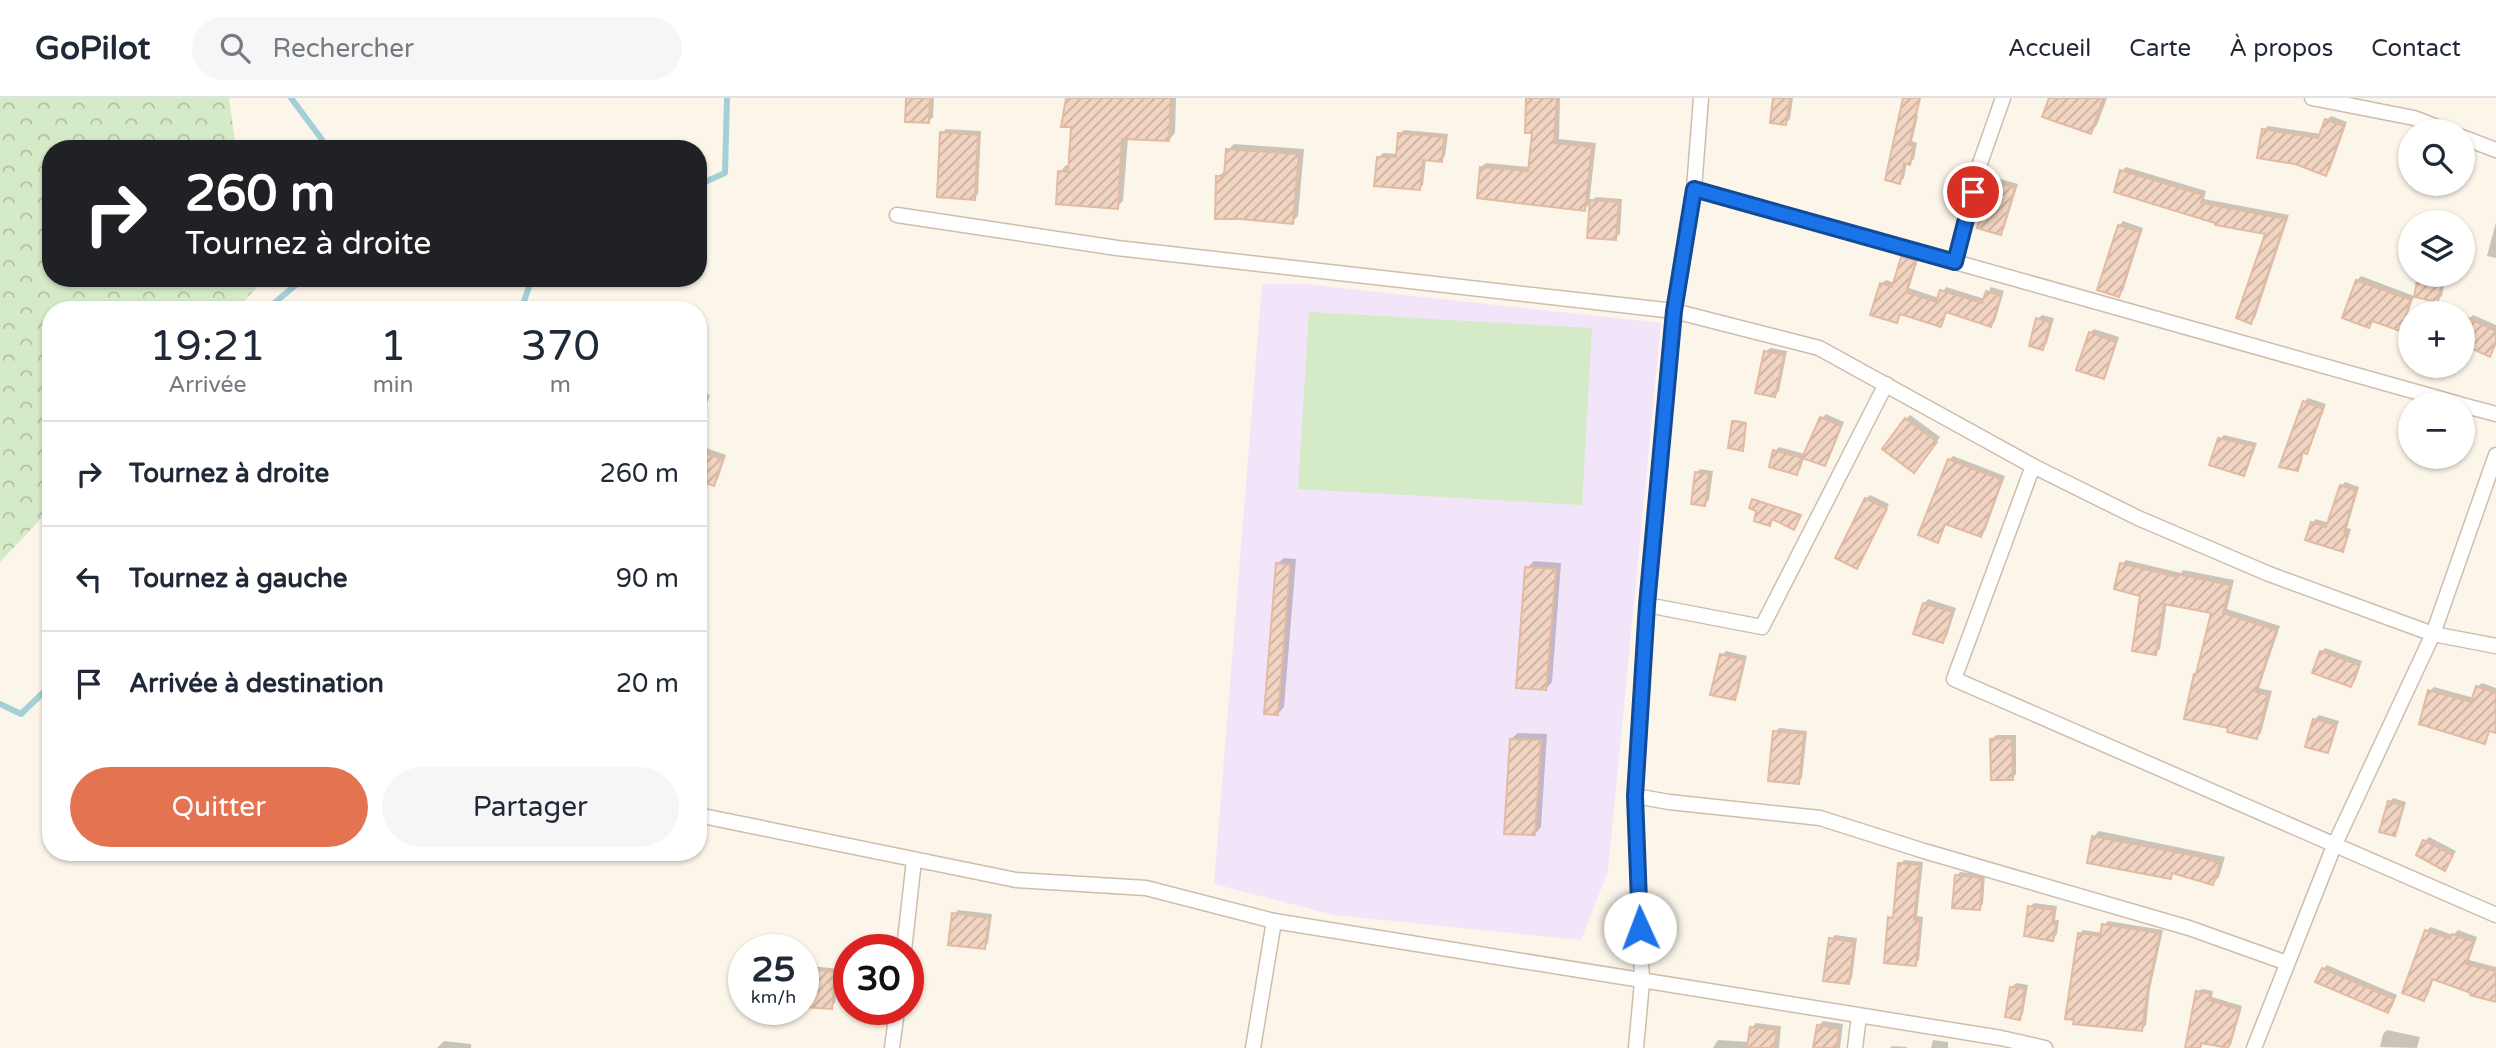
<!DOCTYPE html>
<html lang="fr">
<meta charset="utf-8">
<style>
:root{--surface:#fff;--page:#f6f6f7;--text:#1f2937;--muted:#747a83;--line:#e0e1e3;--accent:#e37351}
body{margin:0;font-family:"Varela Round",sans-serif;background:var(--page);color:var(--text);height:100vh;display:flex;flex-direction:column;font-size:26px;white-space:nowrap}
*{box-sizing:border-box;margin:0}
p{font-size:23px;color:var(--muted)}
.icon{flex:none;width:38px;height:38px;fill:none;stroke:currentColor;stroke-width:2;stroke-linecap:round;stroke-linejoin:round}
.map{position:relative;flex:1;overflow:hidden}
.side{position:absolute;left:42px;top:203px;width:665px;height:560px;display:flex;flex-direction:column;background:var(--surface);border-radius:28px;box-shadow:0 2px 5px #0004}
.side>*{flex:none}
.top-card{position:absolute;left:42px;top:42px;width:665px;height:147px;border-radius:28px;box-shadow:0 2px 5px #0004;background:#202124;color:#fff;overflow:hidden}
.tools{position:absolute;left:2398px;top:21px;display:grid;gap:14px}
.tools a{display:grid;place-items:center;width:77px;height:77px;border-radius:50%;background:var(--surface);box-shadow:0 2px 5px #0004;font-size:35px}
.speed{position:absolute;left:728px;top:836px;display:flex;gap:14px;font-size:35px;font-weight:700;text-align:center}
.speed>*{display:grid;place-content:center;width:91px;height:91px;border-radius:50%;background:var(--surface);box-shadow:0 2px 5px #0004;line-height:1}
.speed small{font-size:18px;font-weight:400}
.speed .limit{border:10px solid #d22;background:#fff;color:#111}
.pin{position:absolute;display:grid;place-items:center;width:60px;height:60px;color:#fff;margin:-30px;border:4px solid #fff;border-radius:50%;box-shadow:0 2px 7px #0007}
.me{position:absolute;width:77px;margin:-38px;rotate:358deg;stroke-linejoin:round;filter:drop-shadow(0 0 5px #0008)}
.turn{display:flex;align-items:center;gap:24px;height:147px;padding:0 28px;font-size:32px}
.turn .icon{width:91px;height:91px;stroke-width:2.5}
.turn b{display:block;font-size:49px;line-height:60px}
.eta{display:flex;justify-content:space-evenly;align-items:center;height:119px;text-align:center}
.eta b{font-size:42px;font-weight:600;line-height:49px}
.cta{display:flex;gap:14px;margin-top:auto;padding:14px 28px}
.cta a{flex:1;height:80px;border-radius:42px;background:var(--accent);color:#fff;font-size:28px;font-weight:600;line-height:80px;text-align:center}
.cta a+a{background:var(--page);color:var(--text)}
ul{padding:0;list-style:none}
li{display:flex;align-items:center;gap:21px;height:105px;padding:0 28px;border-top:2px solid var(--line)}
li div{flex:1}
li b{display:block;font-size:26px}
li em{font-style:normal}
header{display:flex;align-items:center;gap:42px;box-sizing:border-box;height:98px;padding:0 35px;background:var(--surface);border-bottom:2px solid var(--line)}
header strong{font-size:33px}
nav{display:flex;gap:38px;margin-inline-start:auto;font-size:24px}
.search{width:490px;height:63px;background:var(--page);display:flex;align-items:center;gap:18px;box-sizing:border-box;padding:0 24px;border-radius:38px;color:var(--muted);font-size:26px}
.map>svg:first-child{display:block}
.education{fill:#f2e5f9}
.green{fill:#d5eac7}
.forest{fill:url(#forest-crowns)}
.shadow{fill:#0003}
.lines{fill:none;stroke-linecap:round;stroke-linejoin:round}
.stream{stroke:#a3cfd8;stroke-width:6}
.building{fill:url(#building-hatch);stroke:#e4bba1;stroke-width:2}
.minor-casing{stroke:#cebdae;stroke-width:17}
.minor{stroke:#fff;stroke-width:14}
.route-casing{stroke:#114b97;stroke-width:18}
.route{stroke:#1a73e8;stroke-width:12}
</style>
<header>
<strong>GoPilot</strong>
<div class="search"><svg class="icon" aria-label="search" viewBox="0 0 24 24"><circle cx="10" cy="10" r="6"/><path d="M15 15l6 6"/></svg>Rechercher</div>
<nav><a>Accueil</a><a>Carte</a><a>À propos</a><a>Contact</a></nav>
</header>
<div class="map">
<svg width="2496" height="950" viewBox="0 0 2496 950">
<defs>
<pattern id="forest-crowns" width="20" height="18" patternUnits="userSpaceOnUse" patternTransform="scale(1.75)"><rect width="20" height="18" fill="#d5eac7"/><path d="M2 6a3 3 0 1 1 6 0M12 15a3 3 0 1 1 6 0" fill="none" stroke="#b2c1a4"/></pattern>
<pattern id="building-hatch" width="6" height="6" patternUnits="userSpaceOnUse" patternTransform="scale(1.75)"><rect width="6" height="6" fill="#f1d4c1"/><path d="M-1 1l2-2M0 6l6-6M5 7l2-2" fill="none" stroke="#c8af9f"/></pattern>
</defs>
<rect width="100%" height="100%" fill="#fcf5e9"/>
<path class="education" d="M1262 186H1304L1661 225 1608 773 1581 842 1334 817 1214 786Z"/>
<path class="green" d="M1309 214 1592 230 1582 407 1298 391Z"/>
<path class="forest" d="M0 0H229L236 51H51V180H255L256 190 236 212H51V410L0 464Z"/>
<g class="shadow">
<path d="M908 0H934L933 19 929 23Z"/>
<path d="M1068 0H1176L1175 35 1169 42 1128 40 1123 103 1117 109 1060 74 1066 67 1070 68 1073 27Z"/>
<path d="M1528 0H1560L1559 41 1596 45 1589 106 1596 99 1622 101 1620 136 1615 140 1592 104 1584 111 1481 69 1486 65 1530 69 1534 34Z"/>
<path d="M1775 0H1793L1790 21 1786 25Z"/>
<path d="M2051 0H2107L2097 27 2091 34Z"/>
<path d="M1905 15 1918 18 1912 43 1917 45 1914 61 1909 65 1907 64 1904 80 1900 84Z"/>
<path d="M2331 18 2347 24 2330 72 2326 76 2263 32 2268 28 2321 36 2327 22Z"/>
<path d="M946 31 981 33 978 96 974 100 942 35Z"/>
<path d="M1404 32 1448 36 1445 58 1441 62 1426 61 1423 87 1419 91 1379 59 1383 55 1398 56 1400 36Z"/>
<path d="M1234 46 1304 51 1298 118 1292 124 1218 78 1226 73 1228 52Z"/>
<path d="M2126 69 2206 93 2204 101 2289 117 2255 220 2251 224 2268 135 2217 124 2116 93 2122 73Z"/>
<path d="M1997 80 2018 86 2004 131 2000 135 1993 84Z"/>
<path d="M2123 123 2143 130 2123 193 2118 197 2119 128Z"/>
<path d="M2496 124V160L2487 158Z"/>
<path d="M1906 156 1919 159 1909 190 1939 200 1946 189 1985 201 1991 189 2004 193 1995 223 1991 227 1948 213 1940 227 1902 215 1897 223 1881 186 1886 182 1895 185 1902 160Z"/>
<path d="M2420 177H2446L2442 198 2437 202 2416 197Z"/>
<path d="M2361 178 2414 198 2404 227 2400 231 2373 222 2369 228 2357 182Z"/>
<path d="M2042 217 2054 220 2047 245 2043 250 2038 221Z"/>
<path d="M2473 217 2496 227V247L2489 257 2469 221Z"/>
<path d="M2094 231 2119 239 2107 275 2103 279 2090 235Z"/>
<path d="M1770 250 1787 253 1779 293 1775 297 1766 254Z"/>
<path d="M698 293 710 297 698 329Z"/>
<path d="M2308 300 2326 306 2310 350 2304 353 2301 367 2297 371 2304 304Z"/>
<path d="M1826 316 1844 324 1829 361 1824 366 1804 359 1801 370 1797 375 1775 353 1779 349 1805 356 1822 320Z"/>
<path d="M1910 317 1940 339 1918 369 1906 321Z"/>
<path d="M1735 322 1747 324 1742 351 1733 324Z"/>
<path d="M2224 337 2257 345 2247 372 2243 376 2220 341Z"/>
<path d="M698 347 726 357 718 381 714 386 698 380Z"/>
<path d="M1953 358 2005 378 1985 433 1981 437 1947 425 1938 443 1949 362Z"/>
<path d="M1700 371 1713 373 1709 402 1705 406 1696 375Z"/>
<path d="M2345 384 2359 389 2347 430 2351 431 2346 447 2342 452 2312 425 2316 421 2329 425 2341 388Z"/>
<path d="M1870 397 1889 406 1856 469 1866 401Z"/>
<path d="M1755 401 1801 416 1795 429 1758 413 1754 402Z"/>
<path d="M1284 460 1296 461 1284 609 1278 616 1277 466Z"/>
<path d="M2126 462 2181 475 2183 472 2234 482 2227 511 2280 528 2259 590 2272 593 2261 635 2256 640 2230 629 2195 577 2198 574 2213 513 2167 504 2160 551 2155 555 2142 496 2122 466Z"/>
<path d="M1534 463 1561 465 1552 584 1546 591 1527 470Z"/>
<path d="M1928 501 1956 510 1947 538 1943 543 1924 506Z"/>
<path d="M2325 550 2362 563 2355 583 2351 587 2321 554Z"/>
<path d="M1726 553 1747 558 1738 596 1734 600 1722 557Z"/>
<path d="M2482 585 2496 590V633L2491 631 2484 644 2430 593 2434 589 2474 600 2477 589Z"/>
<path d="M2319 617 2339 623 2331 649 2327 653 2315 621Z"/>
<path d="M1779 630 1807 633 1802 680 1798 684 1775 634Z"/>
<path d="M1518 635 1547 636 1541 729 1535 736 1511 641Z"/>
<path d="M1996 637H2016V676L2012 680 1992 641Z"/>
<path d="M2393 700 2406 704 2398 732 2394 736 2389 704Z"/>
<path d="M2099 733 2225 759 2219 779 2213 785 2174 774 2170 779 2093 739Z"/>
<path d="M2429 739 2456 753 2445 770 2425 743Z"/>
<path d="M1904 762 1923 764 1917 818 1923 819 1919 862 1915 866 1890 820 1895 815 1900 766Z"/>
<path d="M1960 774 1985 776 1983 806 1979 810 1956 778Z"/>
<path d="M2034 805 2057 808 2055 822H2059L2057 836 2053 841 2030 809Z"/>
<path d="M958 812 992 816 988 845 984 849 954 816Z"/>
<path d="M2108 823 2163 832 2150 891 2146 927 2142 931 2079 836 2083 832 2103 835 2104 827Z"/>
<path d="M2431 829 2453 837 2458 832 2477 839 2469 862 2496 869V902L2434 880 2428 897 2424 901 2426 833Z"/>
<path d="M1835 837 1857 840 1852 880 1848 884 1831 841Z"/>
<path d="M2327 867 2397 897 2392 909 2388 913 2323 871Z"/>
<path d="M812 868 839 871 835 905 831 910 808 872Z"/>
<path d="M2016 885 2028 887 2023 916 2019 920 2012 889Z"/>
<path d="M2202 891 2213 893 2212 899 2242 908 2231 947 2227 950 2203 944 2201 950H2189L2198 894Z"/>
<path d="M1823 923 1843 926 1840 950H1815L1818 928Z"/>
<path d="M1756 925 1781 928 1779 950H1713L1718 942 1750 944 1752 930Z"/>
<path d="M2387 932 2420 939 2417 950 2380 949 2383 936Z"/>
<path d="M1933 942 1948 944V950H1931Z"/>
<path d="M444 943 471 946V950H437Z"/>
<path d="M1892 948 1907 949V950H1890Z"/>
</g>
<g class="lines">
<g class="stream">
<path d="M291 0 329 51"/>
<path d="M698 87 725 75 727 0"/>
<path d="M266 212 304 180"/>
<path d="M521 212 532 180"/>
<path d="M0 606 21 616 51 587"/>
</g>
</g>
<g class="building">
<path d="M906 0H930L929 25 905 24Z"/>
<path d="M1066 0H1171L1169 43 1122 41 1118 111 1056 106 1058 73 1068 74 1071 29H1061Z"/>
<path d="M1526 0H1557L1554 45 1592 49 1585 113 1477 100 1480 69 1528 73 1532 35H1525Z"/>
<path d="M1773 0H1790L1786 27 1770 25Z"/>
<path d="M1903 0H1920L1909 47 1914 48 1910 67 1904 65 1900 86 1885 82Z"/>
<path d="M2049 0H2103L2091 36 2042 19Z"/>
<path d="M2325 21 2344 28 2326 78 2295 66 2257 60 2262 31 2318 40Z"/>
<path d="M940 34 978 37 975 102 937 99Z"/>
<path d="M1398 35 1444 39 1442 64 1423 62 1420 92 1374 88 1377 59H1396Z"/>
<path d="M1226 51 1299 56 1293 126 1241 121H1215L1216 78H1224Z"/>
<path d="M2120 72 2203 97 2201 105 2286 121 2251 226 2236 220 2265 136 2215 127V125L2114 94Z"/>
<path d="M1991 83 2015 90 2001 137 1977 130Z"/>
<path d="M1590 102 1619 104 1616 142 1587 140Z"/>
<path d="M2118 127 2140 134 2119 199 2097 192Z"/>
<path d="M1901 159 1916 163 1906 194 1936 204 1940 192 1982 205 1986 193 2001 198 1991 229 1946 214 1941 229 1900 216 1897 225 1870 217 1880 185 1892 189Z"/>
<path d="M2418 177H2443L2438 204 2414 199Z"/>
<path d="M2356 182 2411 202 2400 233 2372 223 2369 230 2342 220Z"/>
<path d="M2036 220 2050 224 2043 252 2029 248Z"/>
<path d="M2468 220 2496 233V244L2490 259 2462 246V232Z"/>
<path d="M2089 234 2116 244 2104 281 2076 272Z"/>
<path d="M1764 253 1784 257 1775 299 1755 295Z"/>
<path d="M2303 303 2323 311 2307 356 2302 354 2298 373 2279 369Z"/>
<path d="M1820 319 1841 328 1825 368 1802 360Z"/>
<path d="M1905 320 1937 344 1914 375 1882 351Z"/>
<path d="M1732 323 1746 325 1743 353 1728 350Z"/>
<path d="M2218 340 2254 348 2244 378 2209 367Z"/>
<path d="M1773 352 1802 360 1797 377 1769 369Z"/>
<path d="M698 353 723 361 714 388 698 382Z"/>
<path d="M1948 361 2002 382 1981 439 1945 426 1938 445 1918 437Z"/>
<path d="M1695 374 1709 376 1705 408 1691 406Z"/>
<path d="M2340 387 2356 393 2344 434 2348 435 2343 454 2305 442 2311 424 2326 429Z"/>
<path d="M1865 400 1887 411 1857 471 1835 460Z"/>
<path d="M1752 401 1801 417 1794 432 1772 421 1770 428 1754 423 1756 413 1749 410Z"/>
<path d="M1276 465 1290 467 1278 617 1264 616Z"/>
<path d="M2120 465 2177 479V476L2230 487 2223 515 2276 532 2256 594 2268 597 2257 641 2227 634 2228 630 2184 621 2194 576H2196L2211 515 2164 506 2156 557 2132 553 2140 498 2114 491Z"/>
<path d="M1525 469 1556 471 1546 592 1516 590Z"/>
<path d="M1923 505 1953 514 1943 545 1913 536Z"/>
<path d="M2320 553 2359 567 2351 589 2312 575Z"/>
<path d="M1720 556 1744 562 1735 602 1710 597Z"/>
<path d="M2476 588 2496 595V635L2489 633 2485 646 2419 626 2428 592 2471 604Z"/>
<path d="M2313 621 2336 627 2328 655 2305 649Z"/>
<path d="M1773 633 1804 636 1799 686 1768 683Z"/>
<path d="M2012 640 2013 682H1991L1990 641Z"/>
<path d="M1510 641 1541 642 1535 737 1504 736Z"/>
<path d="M2388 703 2403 708 2395 738 2379 734Z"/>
<path d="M2092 738 2197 758 2220 765 2213 787 2172 775 2171 781 2087 765Z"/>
<path d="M2423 742 2453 757 2445 773 2416 757Z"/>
<path d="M1898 765 1920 767 1914 822 1920 823 1916 868 1884 865 1888 819 1893 820Z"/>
<path d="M1955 777 1982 780 1980 812 1952 810Z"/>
<path d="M2028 808 2054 812 2052 826H2056L2053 843 2024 838Z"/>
<path d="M952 815 989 820 985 851 948 847Z"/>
<path d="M2102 826 2160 835 2147 896 2142 933 2073 926 2074 922 2065 921 2078 835 2100 838Z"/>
<path d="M2425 832 2450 841 2452 836 2474 844 2466 866 2496 873V904L2470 897 2471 895 2432 881 2424 903 2402 895Z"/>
<path d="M1829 840 1854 844 1849 886 1823 883Z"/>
<path d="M2322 870 2394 901 2388 915 2315 884Z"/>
<path d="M807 871 836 874 832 911 803 909Z"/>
<path d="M2010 889 2025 891 2020 922 2005 919Z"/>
<path d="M2196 893 2211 896 2209 902 2240 912 2228 950 2201 945 2200 950H2185Z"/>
<path d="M1817 927 1839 931 1837 950H1813Z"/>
<path d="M1750 929 1777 932 1775 950H1747Z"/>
</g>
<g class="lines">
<g class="minor-casing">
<g id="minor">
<path d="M2312 0 2414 20 2447 33"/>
<path d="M2462 39 2496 52"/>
<path d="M1694 91 1955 164 1978 71 2003 0"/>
<path d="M897 117 1117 150 1674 213 1819 250 2033 368 2138 420 2269 476 2433 536 2496 548"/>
<path d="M1955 164 2459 306"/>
<path d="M2462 307 2496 316"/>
<path d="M2033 368 1954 581 2496 817"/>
<path d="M1647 507 1762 529 1886 286"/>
<path d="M1635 698 1669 704 1820 720 1924 753 2189 830 2287 865"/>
<path d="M698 717 1016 782 1146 790 1274 823 2001 940 2045 950"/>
<path d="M904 852 914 762"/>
<path d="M892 950 897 912"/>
<path d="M1253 950 1274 823"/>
<path d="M1636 950 1642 884 1635 698 1647 507 1674 213 1694 91 1701 0"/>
<path d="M1855 950 1859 918"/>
<path d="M2254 950 2334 748 2433 536 2496 357"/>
</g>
</g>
<use href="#minor" class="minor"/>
</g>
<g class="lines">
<g class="route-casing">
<path id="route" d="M1640 830 1635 698 1647 507 1674 213 1694 91 1955 164 1973 94"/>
</g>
<use href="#route" class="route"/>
</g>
</svg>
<div class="tools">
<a><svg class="icon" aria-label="search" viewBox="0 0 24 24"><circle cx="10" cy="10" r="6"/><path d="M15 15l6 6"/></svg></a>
<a><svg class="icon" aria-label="layers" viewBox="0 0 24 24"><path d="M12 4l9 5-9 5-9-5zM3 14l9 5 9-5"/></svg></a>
<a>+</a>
<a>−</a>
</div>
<div class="speed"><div>25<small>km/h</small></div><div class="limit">30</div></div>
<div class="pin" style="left:1973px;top:94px;background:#d93025"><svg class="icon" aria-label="arrive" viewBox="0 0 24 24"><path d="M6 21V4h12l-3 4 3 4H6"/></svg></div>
<svg class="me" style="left:1640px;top:830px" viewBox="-20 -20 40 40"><circle r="19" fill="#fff"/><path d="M0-13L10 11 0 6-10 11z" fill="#1a73e8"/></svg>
<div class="top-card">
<div class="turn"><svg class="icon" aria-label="right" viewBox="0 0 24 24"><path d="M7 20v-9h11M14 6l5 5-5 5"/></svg><div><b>260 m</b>Tournez à droite</div></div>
</div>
<section class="side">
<div class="eta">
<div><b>19:21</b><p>Arrivée</p></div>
<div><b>1</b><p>min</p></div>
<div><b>370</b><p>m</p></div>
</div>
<ul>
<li><svg class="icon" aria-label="right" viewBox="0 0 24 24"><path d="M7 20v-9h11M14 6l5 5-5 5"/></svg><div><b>Tournez à droite</b></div><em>260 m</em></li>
<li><svg class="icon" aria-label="left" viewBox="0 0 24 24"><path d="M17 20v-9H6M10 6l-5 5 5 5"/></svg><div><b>Tournez à gauche</b></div><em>90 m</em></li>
<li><svg class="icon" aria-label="arrive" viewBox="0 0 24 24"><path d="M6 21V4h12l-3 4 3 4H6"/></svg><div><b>Arrivée à destination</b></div><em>20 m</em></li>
</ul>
<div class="cta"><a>Quitter</a><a>Partager</a></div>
</section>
</div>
